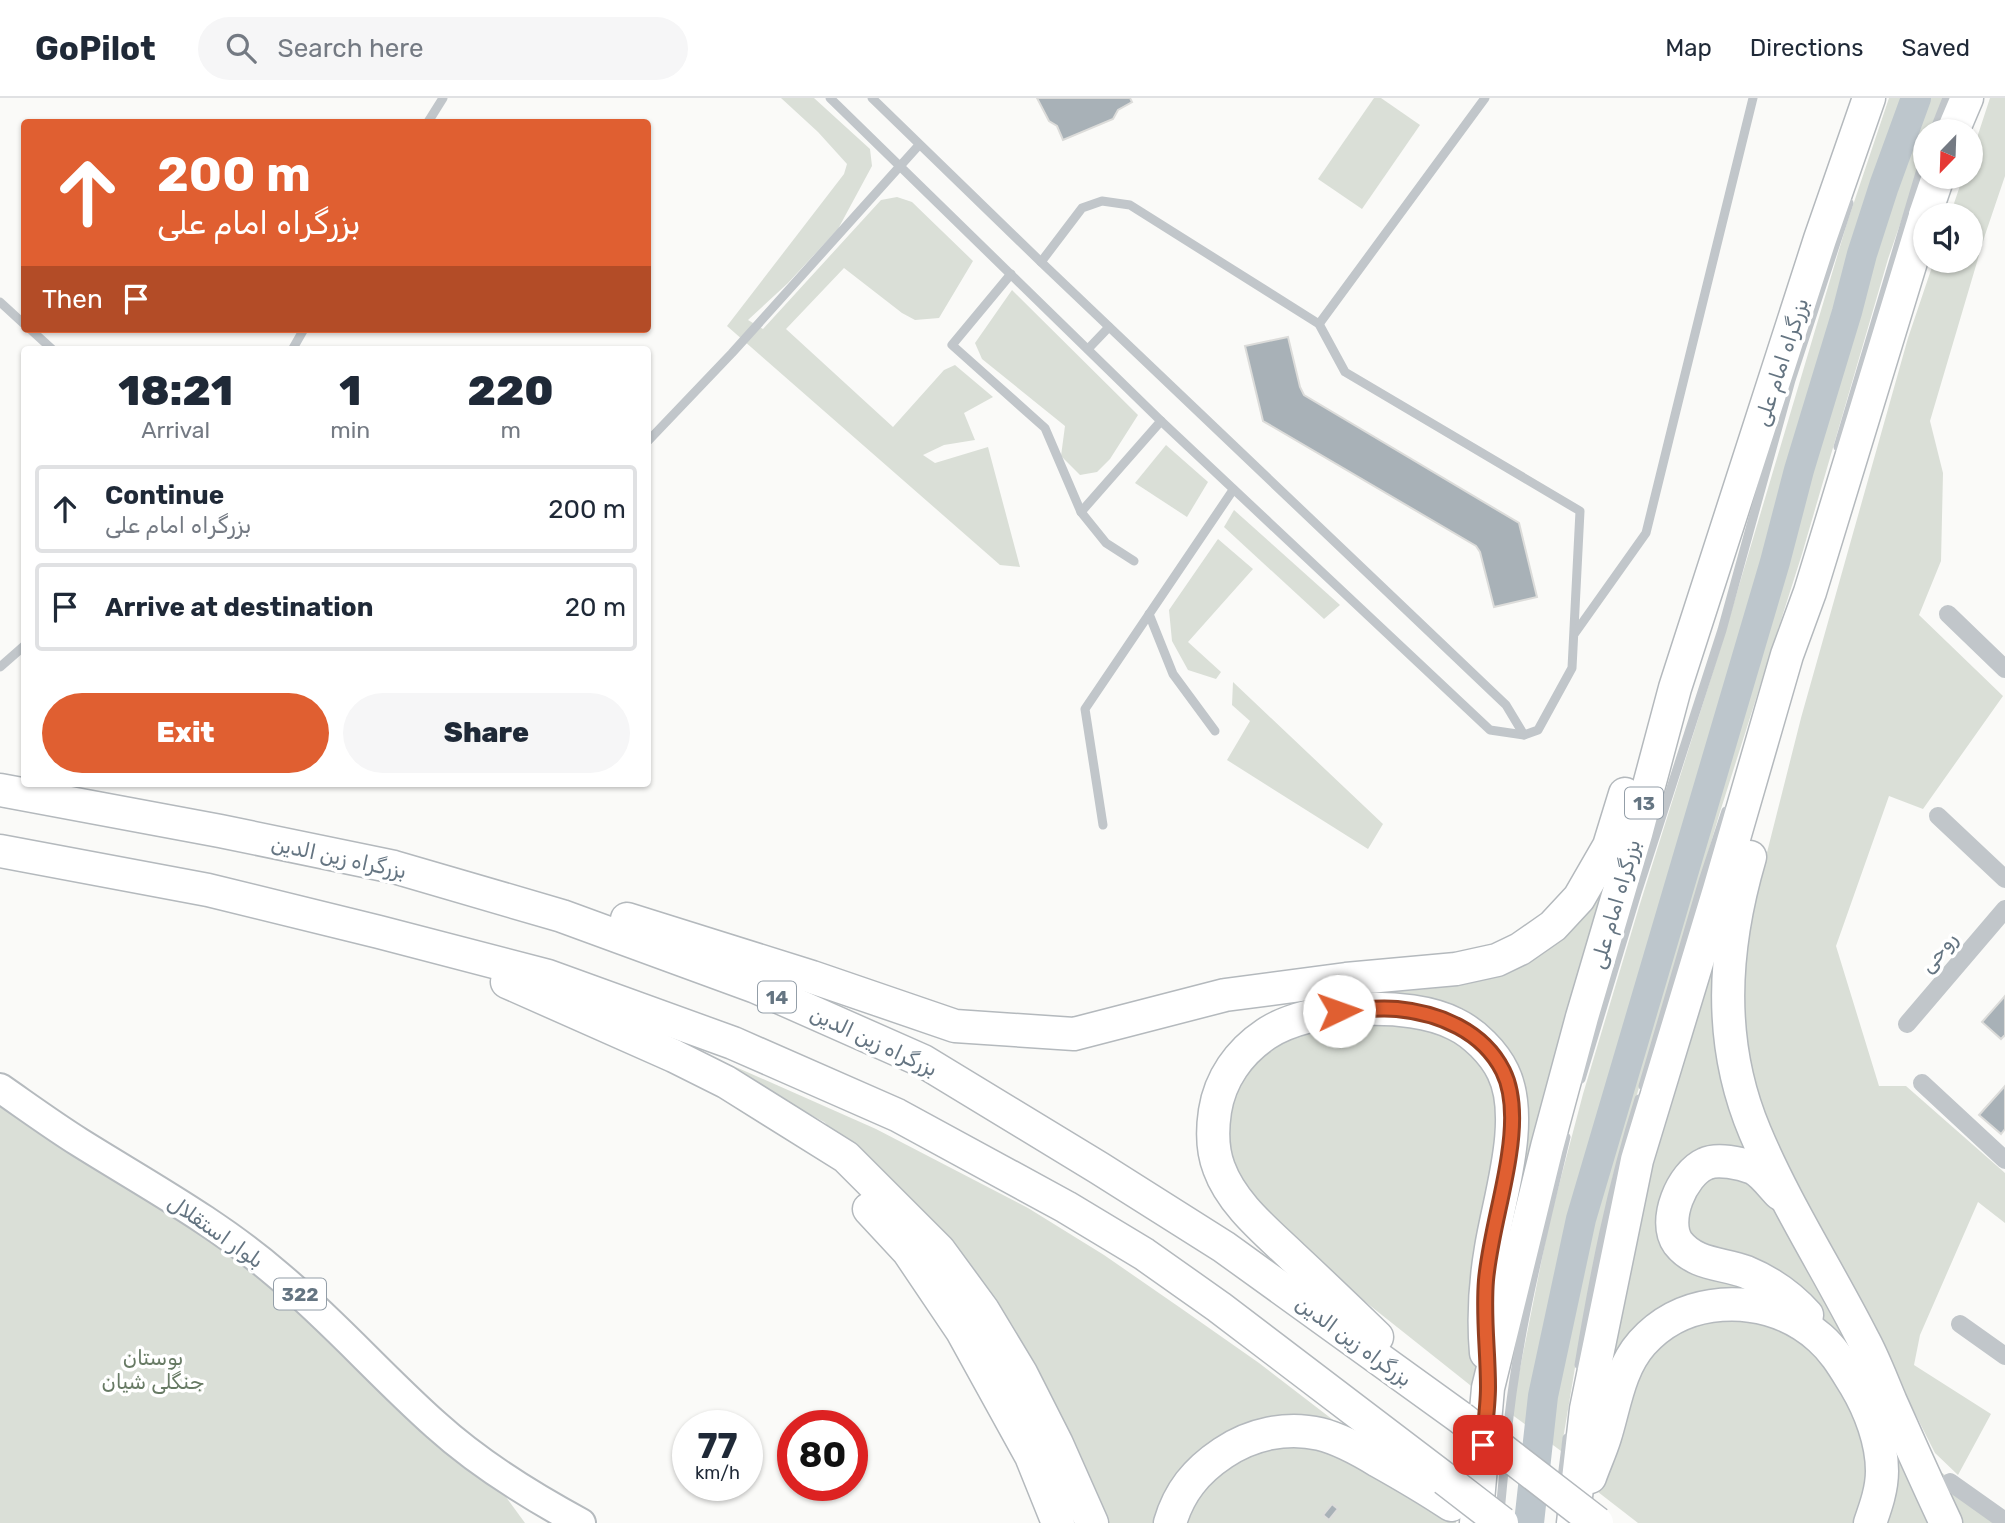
<!DOCTYPE html>
<meta charset="utf-8">
<style>
:root{--surface:#fff;--page:#f6f6f7;--text:#1f2937;--muted:#747a83;--line:#e0e1e3;--accent:#e05f31}
body{margin:0;font-family:Rubik,"Noto Sans Arabic",sans-serif;background:var(--page);color:var(--text);height:100vh;display:flex;flex-direction:column;font-size:26px;white-space:nowrap}
*{box-sizing:border-box;margin:0}
p{font-size:23px;color:var(--muted)}
.icon{flex:none;width:38px;height:38px;fill:none;stroke:currentColor;stroke-width:2;stroke-linecap:round;stroke-linejoin:round}
.map{position:relative;flex:1;overflow:hidden}
.side{position:absolute;left:21px;top:248px;width:630px;height:441px;display:flex;flex-direction:column;background:var(--surface);border-radius:7px;box-shadow:0 2px 5px #0004}
.side>*{flex:none}
.hud{position:absolute;left:21px;top:21px;width:630px;height:214px;border-radius:7px;box-shadow:0 2px 5px #0004;background:#e05f31;color:#fff;overflow:hidden}
.needle{width:46px;rotate:203deg}
.fabs{position:absolute;left:1913px;top:21px;display:grid;gap:14px}
.fabs a{display:grid;place-items:center;width:70px;height:70px;border-radius:50%;background:var(--surface);box-shadow:0 2px 5px #0004;font-size:35px}
.speed{position:absolute;left:672px;top:1312px;display:flex;gap:14px;font-size:35px;font-weight:700;text-align:center}
.speed>*{display:grid;place-content:center;width:91px;height:91px;border-radius:50%;background:var(--surface);box-shadow:0 2px 5px #0004;line-height:1}
.speed small{font-size:18px;font-weight:400}
.speed .limit{border:10px solid #d22;background:#fff;color:#111}
.pin{position:absolute;display:grid;place-items:center;width:60px;height:60px;color:#fff;margin:-30px;border-radius:14px;box-shadow:0 4px 10px #0006}
.me{position:absolute;width:77px;margin:-38px;rotate:87deg;stroke-linejoin:round;filter:drop-shadow(0 0 5px #0008)}
.turn{display:flex;align-items:center;gap:24px;height:147px;padding:0 21px;font-size:32px}
.turn .icon{width:91px;height:91px;stroke-width:2.5}
.turn b{display:block;font-size:49px;line-height:60px}
.then{display:flex;align-items:center;height:66px;padding:0 21px;background:#0003;gap:14px;font-size:26px}
.eta{display:flex;justify-content:space-evenly;align-items:center;height:119px;text-align:center}
.eta b{font-size:42px;font-weight:800;line-height:49px}
.action{display:flex;gap:14px;margin-top:auto;padding:14px 21px}
.action a{flex:1;height:80px;border-radius:42px;background:var(--accent);color:#fff;font-size:28px;font-weight:800;line-height:80px;text-align:center}
.action a+a{background:var(--page);color:var(--text)}
ul{padding:0;list-style:none}
li{display:flex;align-items:center;gap:21px;height:88px;margin:0 14px 10px;padding:0 7px;border:4px solid var(--line);border-radius:7px}
li div{flex:1}
li b{display:block;font-size:26px}
li em{font-style:normal}
header{display:flex;align-items:center;gap:42px;box-sizing:border-box;height:98px;padding:0 35px;background:var(--surface);border-bottom:2px solid var(--line)}
header strong{font-size:33px}
nav{display:flex;gap:38px;margin-inline-start:auto;font-size:24px}
.search{width:490px;height:63px;background:var(--page);display:flex;align-items:center;gap:18px;box-sizing:border-box;padding:0 24px;border-radius:38px;color:var(--muted);font-size:26px}
.map>svg:first-child{display:block}
.green{fill:#dadfd7}
.lines{fill:none;stroke-linecap:round;stroke-linejoin:round}
.river{stroke:#bdc6cc;stroke-width:30}
.building{fill:#a8b1b7;stroke:#dcdcda;stroke-width:2}
.primary-casing{stroke:#b5babe;stroke-width:32}
.highway-casing{stroke:#b4b9bd;stroke-width:35}
.lane{stroke:#c1c6ca;stroke-width:9}
.street{stroke:#c1c6ca;stroke-width:18}
.primary{stroke:#fff;stroke-width:28}
.highway{stroke:#fff;stroke-width:32}
.highway-bridge-casing{stroke:#b4b9bd;stroke-width:35;stroke-linecap:butt}
.highway-bridge{stroke:#fff;stroke-width:32}
.route-casing{stroke:#923e20;stroke-width:18}
.route{stroke:#e05f31;stroke-width:12}
.labels{text-anchor:middle;dominant-baseline:central;stroke-width:7;stroke-linejoin:round;paint-order:stroke}
.shield{fill:#fff;stroke:#939ea8;stroke-width:2}
.shield-label{font-size:19px;font-weight:bold;fill:#657582}
.street-label{font-size:21px;fill:#657582;stroke:#fff}
.park-label{font-size:21px;fill:#677a64;stroke:#fff}
</style>
<header>
<strong>GoPilot</strong>
<div class="search"><svg class="icon" aria-label="search" viewBox="0 0 24 24"><circle cx="10" cy="10" r="6"/><path d="M15 15l6 6"/></svg>Search here</div>
<nav><a>Map</a><a>Directions</a><a>Saved</a></nav>
</header>
<div class="map">
<svg width="2005" height="1425" viewBox="0 0 2005 1425">
<rect width="100%" height="100%" fill="#fafaf8"/>
<g class="green">
<path d="M781 0H814L870 51 872 68 838 131 788 185 748 222 763 231 881 102 897 99 912 104 973 163 939 220 915 222 902 215 844 170 786 231 893 329 944 272 955 267 993 299 964 315 975 342 944 347 923 357 935 365 988 349 1020 469 1000 467 727 228 844 76 847 66 818 34Z"/>
<path d="M1374 0H1381L1420 27 1362 111 1318 81Z"/>
<path d="M1889 0H1944L1932 33H1925V54L1888 161 1802 456 1720 714 1613 1078 1585 1210 1561 1353 1511 1316 1549 1125 1583 996 1639 809 1721 548 1847 125Z"/>
<path d="M1990 0H2005V78L1985 137 1930 323 1943 375 1941 463 1919 517 2003 598 1923 711 1889 698 1836 848 1879 988H1906L2005 1075V1125L1978 1104 1920 1237 1914 1267 1991 1316 1958 1377 1935 1355 1833 1153 1766 1034 1747 949 1741 886 1758 790 1801 620 1908 240 1934 163H1970V117H1950L1963 79H1970L1971 58Z"/>
<path d="M1012 192 1138 317 1110 361 1097 374 1080 377 1061 358 1065 328 982 261 975 245Z"/>
<path d="M1166 347 1208 384 1187 419 1135 385Z"/>
<path d="M1234 412 1340 507 1324 521 1224 429Z"/>
<path d="M1218 441 1253 471 1188 544 1221 574 1216 581 1188 572 1172 543 1169 512Z"/>
<path d="M1233 584 1383 726 1368 751 1227 662 1250 623 1232 607Z"/>
<path d="M1637 694 1509 1145 1517 993 1414 902 1369 895C1410 892 1454 892 1493 877 1503 873 1513 867 1523 862Z"/>
<path d="M1757 712 1718 874 1802 1146 1933 1425H1878L1885 1407 1831 1242 1696 1203 1601 1315 1634 1127Z"/>
<path d="M604 916 738 970 876 1031 1028 1110 1104 1157 1182 1211 1259 1265 1354 1338 1266 1327 1161 1425H1097L855 1053 824 1024 721 968Z"/>
<path d="M1411 920 1483 958 1503 1009 1481 1175 1475 1291 1319 1167 1244 1098 1220 1040 1239 972 1256 953 1314 925Z"/>
<path d="M0 997 148 1077 489 1376 525 1425H0Z"/>
<path d="M1758 1214 1827 1259 1873 1353 1862 1425H1638L1598 1394 1621 1302 1668 1231Z"/>
<path d="M1310 1341 1456 1419V1425H1179L1226 1362Z"/>
<path d="M1937 1371 2005 1423V1425H1960Z"/>
</g>
<g class="lines">
<path class="river" d="M1529 1425 1543 1298 1581 1121 1775 464 1799 372 1847 214 1862 156 1884 88 1916 0"/>
</g>
<g class="building">
<path d="M1037 0H1130L1132 4 1118 12 1113 21 1063 42 1057 28 1049 23Z"/>
<path d="M1288 239 1300 289 1304 297 1519 425 1537 499 1494 509 1480 454 1476 448 1263 323 1245 248Z"/>
<path d="M2005 898V937L2001 941 1982 924Z"/>
<path d="M2005 988V1031L2001 1036 1979 1017Z"/>
<path d="M1332 1406 1338 1411 1329 1422 1323 1417Z"/>
</g>
<g class="lines">
<g class="primary-casing">
<path id="primary" d="M0 990C26 1008 52 1027 79 1044 146 1086 218 1125 278 1177 334 1224 382 1279 436 1327 479 1366 531 1398 581 1425"/>
</g>
<g class="highway-casing">
<g id="highway">
<path d="M1953 33 1967 0"/>
<path d="M1925 117 1938 79"/>
<path d="M0 692 220 733 394 769 562 818 756 889 923 963 1099 1070 1224 1149 1461 1320"/>
<path d="M0 753 208 792 379 834 548 878 733 945 897 1017 1066 1109 1144 1156 1219 1209 1445 1381"/>
<path d="M1750 759C1723 851 1717 944 1755 1034 1785 1106 1828 1172 1863 1241 1874 1261 1882 1283 1891 1304 1909 1344 1927 1385 1946 1425"/>
<path d="M627 821 812 879 955 928 1074 936 1225 897 1346 881 1456 871 1497 862 1520 851 1553 828 1579 800 1609 748 1625 696"/>
<path d="M507 884 674 958 726 984 846 1059 939 1152 983 1212 1021 1275 1057 1346 1092 1425"/>
<path d="M1780 1096C1772 1088 1763 1075 1753 1070 1741 1065 1717 1060 1705 1066 1682 1076 1662 1123 1678 1145 1695 1167 1722 1165 1746 1174 1770 1184 1790 1198 1807 1217"/>
<path d="M869 1111 908 1153 962 1233 1031 1358 1058 1425"/>
<path d="M1377 1239C1349 1212 1321 1185 1293 1159 1266 1133 1232 1106 1219 1070 1212 1052 1212 1033 1215 1013 1220 981 1239 954 1266 936 1309 907 1409 902 1455 926 1474 935 1494 955 1503 974 1526 1021 1499 1100 1491 1150 1485 1185 1483 1220 1486 1255"/>
<path d="M1590 1379C1595 1365 1601 1352 1605 1339 1615 1307 1619 1271 1642 1245 1660 1225 1684 1212 1711 1208 1750 1202 1790 1213 1820 1240 1835 1253 1845 1271 1855 1287 1870 1312 1882 1344 1882 1373 1882 1391 1876 1408 1870 1425"/>
<path d="M1170 1425C1179 1394 1196 1373 1223 1355 1251 1336 1287 1328 1320 1336 1340 1341 1360 1352 1378 1363 1403 1377 1427 1391 1451 1407"/>
<path d="M1476 1425 1488 1290 1547 1049 1582 919 1636 736 1675 590 1820 141 1869 0"/>
<path d="M1573 1425 1586 1311 1637 1062 1719 792 1787 557 1810 494 1925 118"/>
</g>
</g>
<g class="lane">
<path d="M830 0 1161 323 1490 632 1524 637 1538 632 1572 570 1580 413 1345 274 1319 226 1130 107 1102 103 1082 110 1041 164"/>
<path d="M872 0 1041 164 1506 607 1524 637"/>
<path d="M428 24 443 0"/>
<path d="M1934 33 1947 0"/>
<path d="M1011 176 952 247 1045 330 1081 414 1106 445 1134 463"/>
<path d="M0 204 24 226"/>
<path d="M1319 226 1485 0"/>
<path d="M30 231 53 252"/>
<path d="M1088 251 1109 229"/>
<path d="M292 252 304 231"/>
<path d="M648 343 732 255 919 47"/>
<path d="M1838 349 1925 58"/>
<path d="M1081 414 1161 323"/>
<path d="M1149 516 1173 576 1215 633"/>
<path d="M1575 535 1646 435 1753 0"/>
<path d="M0 569 24 548"/>
<path d="M1103 727 1085 611 1233 392"/>
<path d="M1581 981 1637 795 1722 532 1791 282 1849 105"/>
<path d="M1643 988 1703 783 1726 713"/>
<path d="M1579 1267C1594 1177 1611 1089 1639 1001"/>
<path d="M1506 1348C1515 1243 1542 1140 1566 1039"/>
<path d="M1561 1388 1567 1340"/>
<path d="M1500 1414 1505 1362"/>
</g>
<g class="street">
<path d="M1948 516 2005 571"/>
<path d="M1938 718 2005 781"/>
<path d="M1907 926 2005 811"/>
<path d="M1922 985 2005 1062"/>
<path d="M1960 1226 2005 1258"/>
<path d="M1950 1384 2005 1423"/>
</g>
<use href="#primary" class="primary"/>
<use href="#highway" class="highway"/>
<g class="highway-bridge-casing">
<g id="highway-bridge">
<path d="M1461 1320 1597 1425"/>
<path d="M1445 1381 1502 1425"/>
</g>
</g>
<use href="#highway-bridge" class="highway-bridge"/>
</g>
<g class="lines">
<g class="route-casing">
<path id="route" d="M1339 913C1358 912 1378 909 1397 911 1439 915 1483 933 1503 973 1515 997 1513 1031 1509 1057 1503 1099 1490 1140 1486 1182 1483 1219 1488 1252 1488 1289 1488 1308 1485 1328 1483 1347"/>
</g>
<use href="#route" class="route"/>
</g>
<g class="labels">
<g class="shield">
<rect x="1625" y="689.5" width="38" height="31" rx="5"/>
<rect x="758" y="883.5" width="38" height="31" rx="5"/>
<rect x="274" y="1180.5" width="52" height="31" rx="5"/>
</g>
<g class="shield-label">
<text x="1644" y="705">13</text>
<text x="777" y="899">14</text>
<text x="300" y="1196">322</text>
</g>
<g class="street-label">
<text transform="translate(1781 264) rotate(-72)">بزرگراه امام علی</text>
<text transform="translate(339 759) rotate(12)">بزرگراه زین الدین</text>
<text transform="translate(1615 806) rotate(-74)">بزرگراه امام علی</text>
<text transform="translate(1938 854) rotate(-50)">روحی</text>
<text transform="translate(874 943) rotate(25)">بزرگراه زین الدین</text>
<text transform="translate(216 1133) rotate(35)">بلوار استقلال</text>
<text transform="translate(1354 1243) rotate(36)">بزرگراه زین الدین</text>
</g>
<g class="park-label">
<text x="153" y="1259">بوستان<tspan x="153" dy="24">جنگلی شیان</tspan></text>
</g>
</g>
</svg>
<div class="fabs">
<a><svg class="needle" viewBox="-14 -14 28 28"><path d="M0-13l5 13h-10z" fill="#e53935"/><path d="M0 13l5-13h-10z" fill="#747a83"/></svg></a>
<a><svg class="icon" aria-label="sound" viewBox="0 0 24 24"><path d="M4 9h4l5-4v14l-5-4H4zM17 9q2 3 0 6"/></svg></a>
</div>
<div class="speed"><div>77<small>km/h</small></div><div class="limit">80</div></div>
<div class="pin" style="left:1483px;top:1347px;background:#d93025"><svg class="icon" aria-label="arrive" viewBox="0 0 24 24"><path d="M6 21V4h12l-3 4 3 4H6"/></svg></div>
<svg class="me" style="left:1339px;top:913px" viewBox="-20 -20 40 40"><circle r="19" fill="#fff"/><path d="M0-13L10 11 0 6-10 11z" fill="#e05f31"/></svg>
<div class="hud">
<div class="turn"><svg class="icon" aria-label="ahead" viewBox="0 0 24 24"><path d="M12 20V5M6 11l6-6 6 6"/></svg><div><b>200 m</b>بزرگراه امام علی</div></div>
<div class="then">Then<svg class="icon" aria-label="arrive" viewBox="0 0 24 24"><path d="M6 21V4h12l-3 4 3 4H6"/></svg></div>
</div>
<section class="side">
<div class="eta">
<div><b>18:21</b><p>Arrival</p></div>
<div><b>1</b><p>min</p></div>
<div><b>220</b><p>m</p></div>
</div>
<ul>
<li><svg class="icon" aria-label="ahead" viewBox="0 0 24 24"><path d="M12 20V5M6 11l6-6 6 6"/></svg><div><b>Continue</b><p>بزرگراه امام علی</p></div><em>200 m</em></li>
<li><svg class="icon" aria-label="arrive" viewBox="0 0 24 24"><path d="M6 21V4h12l-3 4 3 4H6"/></svg><div><b>Arrive at destination</b></div><em>20 m</em></li>
</ul>
<div class="action"><a>Exit</a><a>Share</a></div>
</section>
</div>
